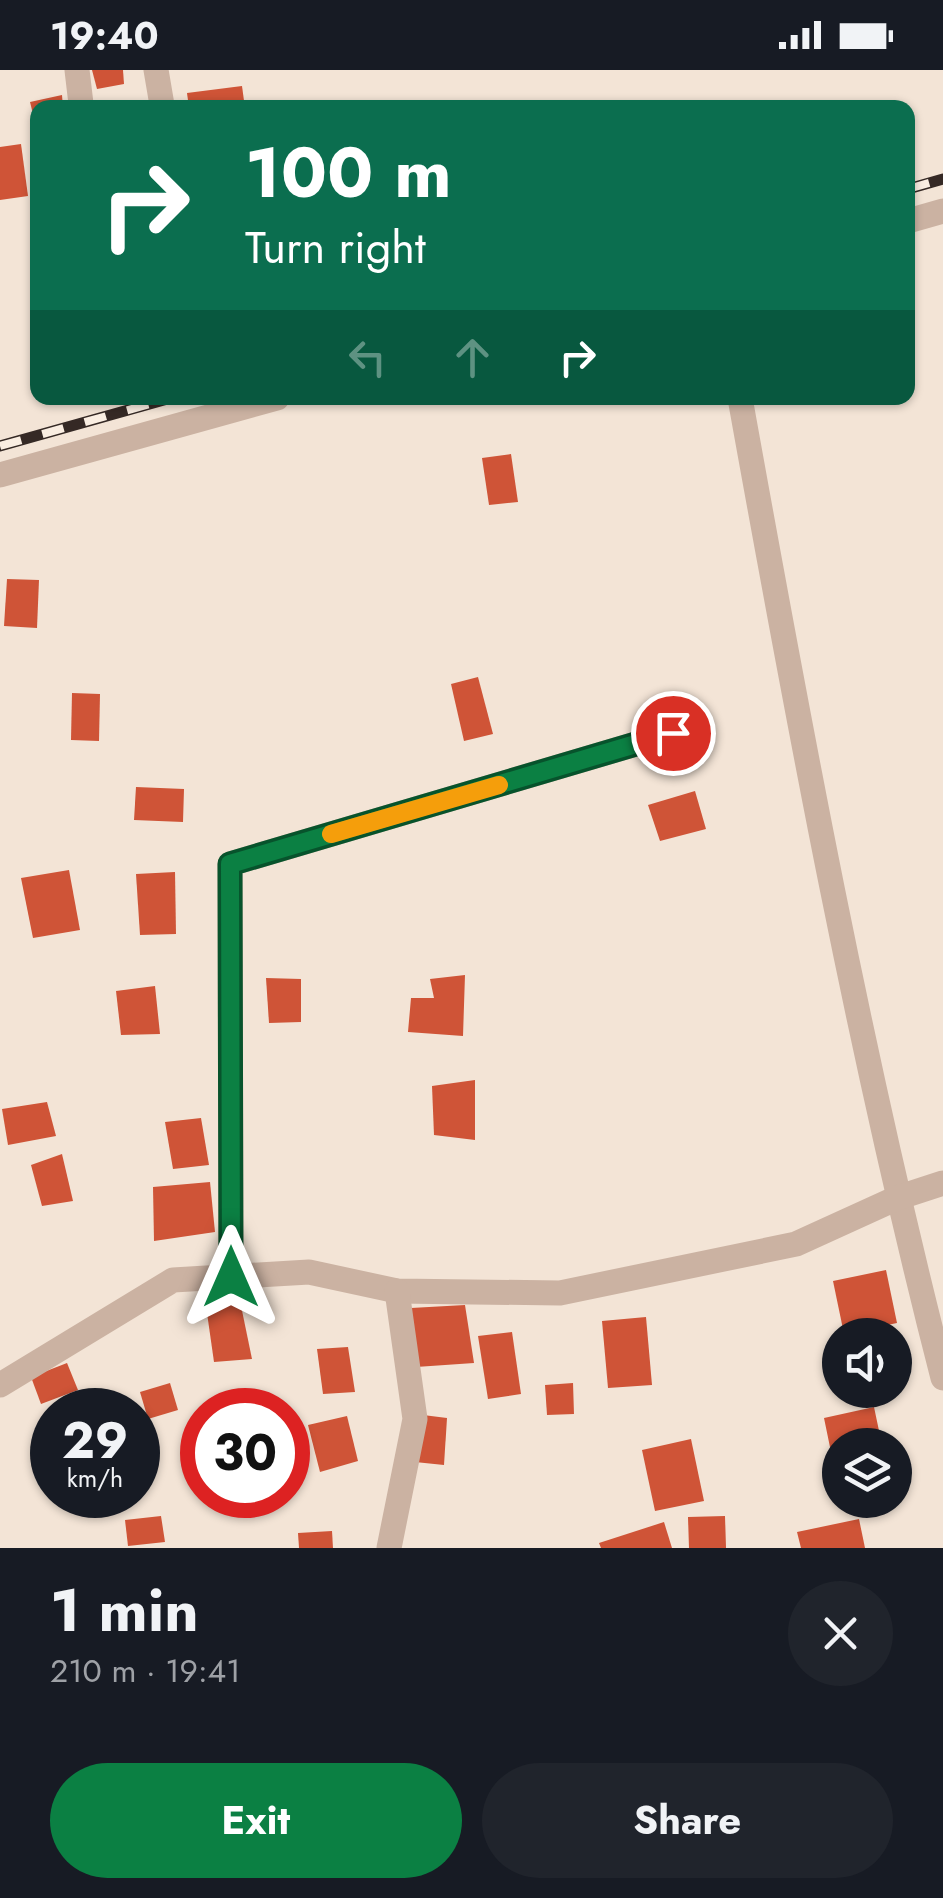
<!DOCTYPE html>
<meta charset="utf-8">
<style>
:root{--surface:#171b24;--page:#20242c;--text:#f1f3f6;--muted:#9ea1a6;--accent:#0b8043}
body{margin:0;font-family:Jost,sans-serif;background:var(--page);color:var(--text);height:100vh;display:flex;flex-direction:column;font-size:38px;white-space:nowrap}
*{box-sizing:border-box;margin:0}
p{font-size:32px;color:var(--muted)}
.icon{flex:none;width:55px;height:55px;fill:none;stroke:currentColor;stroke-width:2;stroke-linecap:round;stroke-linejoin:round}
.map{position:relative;height:1478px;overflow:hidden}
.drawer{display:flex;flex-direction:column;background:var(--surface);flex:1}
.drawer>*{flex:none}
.guide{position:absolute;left:30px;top:30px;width:885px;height:305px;border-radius:20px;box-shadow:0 2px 8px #0004;background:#0b6e4f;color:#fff;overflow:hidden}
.fabs{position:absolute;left:822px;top:1248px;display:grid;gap:20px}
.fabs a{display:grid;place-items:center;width:90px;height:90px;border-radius:50%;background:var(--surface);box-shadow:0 2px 8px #0004;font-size:50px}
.speed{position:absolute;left:30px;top:1318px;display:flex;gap:20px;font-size:50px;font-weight:700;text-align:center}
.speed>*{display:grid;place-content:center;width:130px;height:130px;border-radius:50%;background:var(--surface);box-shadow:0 2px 8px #0004;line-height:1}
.speed small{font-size:25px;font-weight:400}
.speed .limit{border:15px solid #d22;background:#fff;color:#111}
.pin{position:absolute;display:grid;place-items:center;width:85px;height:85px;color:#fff;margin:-42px;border:5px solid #fff;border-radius:50%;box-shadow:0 2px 10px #0007}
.me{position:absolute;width:110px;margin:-55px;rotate:0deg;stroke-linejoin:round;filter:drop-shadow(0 0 8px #0008)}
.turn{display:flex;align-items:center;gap:35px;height:210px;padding:0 50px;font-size:45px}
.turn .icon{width:130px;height:130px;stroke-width:2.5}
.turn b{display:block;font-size:70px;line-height:85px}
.lanes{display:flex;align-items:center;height:95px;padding:0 50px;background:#0003;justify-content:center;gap:50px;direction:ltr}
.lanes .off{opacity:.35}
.round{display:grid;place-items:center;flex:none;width:105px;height:105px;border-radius:52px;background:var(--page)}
.overview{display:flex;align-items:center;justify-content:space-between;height:170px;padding:0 50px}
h1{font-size:60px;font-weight:700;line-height:75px}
.primary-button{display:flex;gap:20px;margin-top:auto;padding:20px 50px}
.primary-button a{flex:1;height:115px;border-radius:60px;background:var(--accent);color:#fff;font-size:40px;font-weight:700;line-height:115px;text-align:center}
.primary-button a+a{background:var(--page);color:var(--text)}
.status{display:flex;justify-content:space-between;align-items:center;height:70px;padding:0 50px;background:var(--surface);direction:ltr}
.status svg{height:28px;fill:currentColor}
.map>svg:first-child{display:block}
.building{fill:#cf5437}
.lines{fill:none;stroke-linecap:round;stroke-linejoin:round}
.minor{stroke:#cbb2a2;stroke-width:25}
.rail-casing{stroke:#352925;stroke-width:11}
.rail{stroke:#faeee2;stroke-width:8;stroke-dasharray:22;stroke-linecap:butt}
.route-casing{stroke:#07532c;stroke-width:25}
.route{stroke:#0b8043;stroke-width:18}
.slow{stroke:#f59e0b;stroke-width:18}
</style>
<div class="status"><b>19:40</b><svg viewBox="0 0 49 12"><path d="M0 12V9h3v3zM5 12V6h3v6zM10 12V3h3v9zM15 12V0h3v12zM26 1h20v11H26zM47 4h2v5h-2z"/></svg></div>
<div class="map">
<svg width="943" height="1478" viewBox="0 0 943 1478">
<rect width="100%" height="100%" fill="#f3e4d6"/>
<g class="building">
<path d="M92 0H123L124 14 97 19Z"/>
<path d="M242 16 245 38H189L187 23Z"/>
<path d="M62 25 63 38H38L36 56 30 32Z"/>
<path d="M21 74 28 126 0 130V77Z"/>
<path d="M38 170V202H35L31 171Z"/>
<path d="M511 384 518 432 489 435 482 388Z"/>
<path d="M7 509 39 510 37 558 4 556Z"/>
<path d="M478 607 493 664 464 671 451 614Z"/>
<path d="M72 623 100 624 99 671 71 670Z"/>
<path d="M136 717 184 719 183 752 134 750Z"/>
<path d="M695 721 706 759 660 771 648 735Z"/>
<path d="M69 800 80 860 33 868 21 808Z"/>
<path d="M175 802 176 864 140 865 136 804Z"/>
<path d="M465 905 463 966 408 962 411 928H434L430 909Z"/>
<path d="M266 908 301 909V952L269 953Z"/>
<path d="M155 916 160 964 121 965 116 921Z"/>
<path d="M475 1010V1070L434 1065 432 1016Z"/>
<path d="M47 1032 56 1066 8 1075 2 1039Z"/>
<path d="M201 1048 209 1095 173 1099 165 1052Z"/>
<path d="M62 1084 73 1131 42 1136 31 1095Z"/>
<path d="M210 1112 215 1162 154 1171 153 1117Z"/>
<path d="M886 1200 897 1253 844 1264 833 1211Z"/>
<path d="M239 1226 252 1289 214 1292 205 1229Z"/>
<path d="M465 1235 474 1293 416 1297 411 1238Z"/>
<path d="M646 1247 652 1315 608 1318 602 1251Z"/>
<path d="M512 1262 521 1324 488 1329 478 1266Z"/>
<path d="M348 1277 355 1322 323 1324 317 1279Z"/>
<path d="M67 1293 78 1320 41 1334 31 1307Z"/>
<path d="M170 1313 178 1340 148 1349 140 1322Z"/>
<path d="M573 1313 574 1344 547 1345 545 1315Z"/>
<path d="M874 1337 882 1375H840L838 1416 824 1348Z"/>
<path d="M423 1345 447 1348 444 1395 415 1392Z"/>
<path d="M347 1346 358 1391 320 1402 308 1355Z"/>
<path d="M691 1369 704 1431 655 1441 642 1380Z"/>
<path d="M161 1446 165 1472 128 1476 125 1450Z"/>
<path d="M725 1446 726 1478H689L688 1447Z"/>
<path d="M859 1449 865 1478H801L797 1462Z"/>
<path d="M664 1452 672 1478H601L599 1473Z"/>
<path d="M332 1461 333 1478H299L298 1463Z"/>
</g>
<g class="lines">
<g class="minor">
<path d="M77 0 81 34"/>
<path d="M156 0 162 35"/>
<path d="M908 151 943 141"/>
<path d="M740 328C799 656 860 985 943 1308"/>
<path d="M0 405 277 328"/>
<path d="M231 1207 230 794 673 663"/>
<path d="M0 1315 173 1210 309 1202 397 1221 560 1223 796 1174 897 1128 943 1113"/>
<path d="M389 1478 415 1349 397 1221"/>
</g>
<g class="rail-casing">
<g id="rail">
<path d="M908 119 943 109"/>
<path d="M0 376 171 328"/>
</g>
</g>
<use href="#rail" class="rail"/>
</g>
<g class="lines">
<g class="route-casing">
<path id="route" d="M231 1207 230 794 673 663"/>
</g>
<use href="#route" class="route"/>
<path class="slow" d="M331 764 499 715"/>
</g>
</svg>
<div class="fabs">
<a><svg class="icon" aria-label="sound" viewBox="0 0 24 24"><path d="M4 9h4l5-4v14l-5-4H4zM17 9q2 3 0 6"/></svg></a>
<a><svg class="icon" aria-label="layers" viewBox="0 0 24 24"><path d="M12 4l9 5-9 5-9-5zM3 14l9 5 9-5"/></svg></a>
</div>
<div class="speed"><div>29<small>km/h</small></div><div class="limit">30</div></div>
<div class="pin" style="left:673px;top:663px;background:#d93025"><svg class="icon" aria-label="arrive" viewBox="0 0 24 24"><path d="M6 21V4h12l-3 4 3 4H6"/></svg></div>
<svg class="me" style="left:231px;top:1207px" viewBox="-20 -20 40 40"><path d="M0-17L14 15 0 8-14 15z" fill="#0b8043" stroke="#fff" stroke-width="4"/></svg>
<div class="guide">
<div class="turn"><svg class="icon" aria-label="right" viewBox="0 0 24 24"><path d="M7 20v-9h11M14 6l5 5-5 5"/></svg><div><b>100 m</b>Turn right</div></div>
<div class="lanes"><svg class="icon off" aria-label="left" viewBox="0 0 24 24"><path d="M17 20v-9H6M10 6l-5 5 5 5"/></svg><svg class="icon off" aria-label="ahead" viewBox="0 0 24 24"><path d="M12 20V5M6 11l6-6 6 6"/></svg><svg class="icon" aria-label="right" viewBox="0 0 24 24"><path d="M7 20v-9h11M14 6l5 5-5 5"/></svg></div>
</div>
</div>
<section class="drawer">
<div class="overview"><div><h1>1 min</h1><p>210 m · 19:41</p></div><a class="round"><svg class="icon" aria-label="close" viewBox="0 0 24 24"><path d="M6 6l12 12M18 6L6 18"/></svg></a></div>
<div class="primary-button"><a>Exit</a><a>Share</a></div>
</section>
